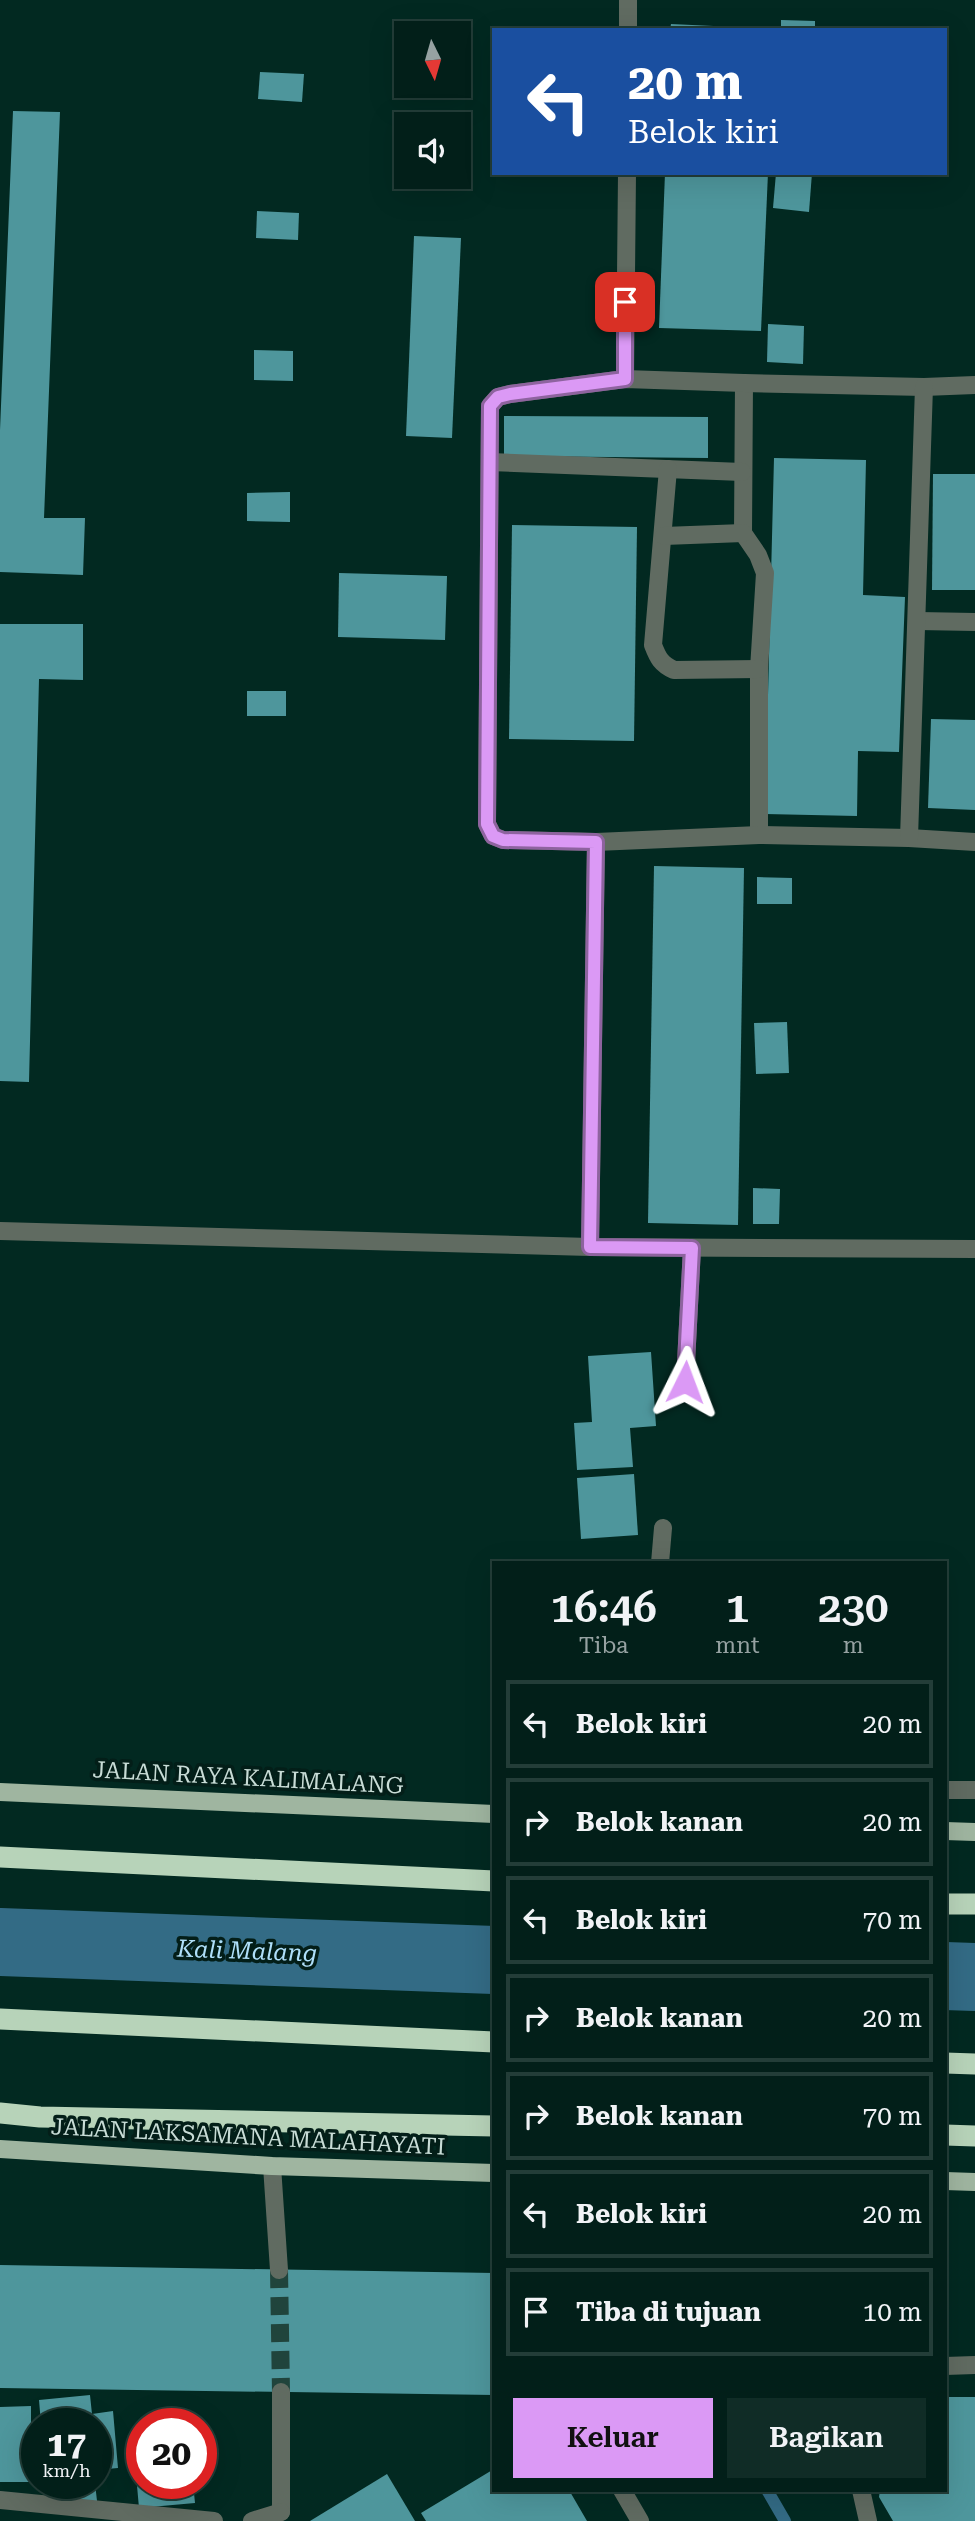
<!DOCTYPE html>
<html lang="id">
<style>
:root{--surface:#021f19;--page:#102c26;--text:#f1f3f6;--muted:#96a2a2;--line:#233d38;--accent:#db99f5}
body{margin:0;font-family:"Roboto Serif",serif;background:var(--page);color:var(--text);height:100vh;display:flex;flex-direction:column;font-size:26px;white-space:nowrap}
*{box-sizing:border-box;margin:0}
p{font-size:23px;color:var(--muted)}
.icon{flex:none;width:38px;height:38px;fill:none;stroke:currentColor;stroke-width:2;stroke-linecap:round;stroke-linejoin:round}
.map{position:relative;flex:1;overflow:hidden}
.drawer{position:absolute;left:492px;top:1561px;width:455px;height:931px;display:flex;flex-direction:column;background:var(--surface);border-radius:0px;box-shadow:0 7px 28px #0002,0 0 0 2px var(--line)}
.drawer>*{flex:none}
.hud{position:absolute;left:492px;top:28px;width:455px;height:147px;border-radius:0px;box-shadow:0 7px 28px #0002,0 0 0 2px var(--line);background:#1a4fa0;color:#fff;overflow:hidden}
.needle{width:46px;rotate:175deg}
.fabs{position:absolute;left:394px;top:21px;display:grid;gap:14px}
.fabs a{display:grid;place-items:center;width:77px;height:77px;border-radius:0px;background:var(--surface);box-shadow:0 7px 28px #0002,0 0 0 2px var(--line);font-size:35px}
.speed{position:absolute;left:21px;top:2408px;display:flex;gap:14px;font-size:35px;font-weight:700;text-align:center}
.speed>*{display:grid;place-content:center;width:91px;height:91px;border-radius:50%;background:var(--surface);box-shadow:0 7px 28px #0002,0 0 0 2px var(--line);line-height:1}
.speed small{font-size:18px;font-weight:400}
.speed .limit{border:10px solid #d22;background:#fff;color:#111}
.pin{position:absolute;display:grid;place-items:center;width:60px;height:60px;color:#fff;margin:-30px;border-radius:14px;box-shadow:0 4px 10px #0006}
.me{position:absolute;width:77px;margin:-38px;rotate:3deg;stroke-linejoin:round;filter:drop-shadow(0 0 5px #0008)}
.turn{display:flex;align-items:center;gap:24px;height:147px;padding:0 21px;font-size:32px}
.turn .icon{width:91px;height:91px;stroke-width:2.5}
.turn b{display:block;font-size:49px;line-height:60px}
.eta{display:flex;justify-content:space-evenly;align-items:center;height:119px;text-align:center}
.eta b{font-size:42px;font-weight:600;line-height:49px}
.primary-button{display:flex;gap:14px;margin-top:auto;padding:14px 21px}
.primary-button a{flex:1;height:80px;border-radius:0px;background:var(--accent);color:#111;font-size:28px;font-weight:600;line-height:80px;text-align:center}
.primary-button a+a{background:var(--page);color:var(--text)}
ul{padding:0;list-style:none}
li{display:flex;align-items:center;gap:21px;height:88px;margin:0 14px 10px;padding:0 7px;border:4px solid var(--line);border-radius:0px}
li div{flex:1}
li b{display:block;font-size:26px}
li em{font-style:normal}
.map>svg:first-child{display:block}
.lines{fill:none;stroke-linecap:round;stroke-linejoin:round}
.stream{stroke:#336b85;stroke-width:12}
.river{stroke:#336b85;stroke-width:68}
.building{fill:#4e969c}
.minor-tunnel{stroke:#20443c;stroke-width:18;stroke-dasharray:18 9;stroke-linecap:butt}
.minor{stroke:#606b61;stroke-width:18}
.major{stroke:#9fb5a0;stroke-width:18}
.highway{stroke:#b7d3b9;stroke-width:21}
.route-casing{stroke:#8e639f;stroke-width:18}
.route{stroke:#db99f5;stroke-width:12}
.labels{text-anchor:middle;dominant-baseline:central;stroke-width:7;stroke-linejoin:round;paint-order:stroke}
.street-label{font-size:23px;fill:#c8dcd6;stroke:#031e18}
.water-label{font-size:24px;font-style:italic;fill:#afdff9;stroke:#031e18}
</style>
<div class="map">
<svg width="975" height="2521" viewBox="0 0 975 2521">
<rect width="100%" height="100%" fill="#022921"/>
<g class="lines">
<path class="stream" d="M767 2490 785 2521"/>
<g class="river">
<path d="M0 1942 494 1960"/>
<path d="M945 1976 975 1977"/>
</g>
</g>
<g class="building">
<path d="M781 20 815 21V30H781Z"/>
<path d="M671 24 756 28V30H670Z"/>
<path d="M260 72 304 74 302 102 258 99Z"/>
<path d="M13 111 60 112 44 518H85L83 575 0 572V430Z"/>
<path d="M665 173H768L761 331 659 328Z"/>
<path d="M776 173H812L809 212 773 208Z"/>
<path d="M257 211 299 213 298 240 256 238Z"/>
<path d="M414 236 461 238 452 438 406 436Z"/>
<path d="M768 324 804 326 803 364 767 362Z"/>
<path d="M254 350 293 351V381L254 380Z"/>
<path d="M504 416 708 417V458L504 456Z"/>
<path d="M774 458 866 460 863 595 905 597 899 752 858 751 857 816 765 814Z"/>
<path d="M933 474H975V590H932Z"/>
<path d="M290 492V522L247 521V493Z"/>
<path d="M512 525 637 527 634 741 509 739Z"/>
<path d="M339 573 447 576 445 640 338 637Z"/>
<path d="M0 624H83V680L39 679 29 1082 0 1081Z"/>
<rect x="247" y="691" width="39" height="25"/>
<path d="M931 719 975 720V810L928 808Z"/>
<path d="M654 866 744 868 738 1225 648 1223Z"/>
<path d="M757 877 792 878V904H757Z"/>
<path d="M787 1022 789 1073 756 1074 754 1023Z"/>
<path d="M753 1188 780 1189 779 1224H753Z"/>
<path d="M651 1352 656 1426 630 1428 633 1467 577 1470 574 1423 592 1422 588 1356Z"/>
<path d="M634 1474 638 1535 581 1539 577 1478Z"/>
<path d="M0 2265 494 2273V2395L0 2388Z"/>
<path d="M90 2395 92 2414 113 2411 118 2468 96 2470V2424H41L39 2400Z"/>
<path d="M945 2397H975V2521H893L879 2497 880 2490H945Z"/>
<path d="M31 2406V2482H0V2407Z"/>
<path d="M142 2451V2483H193L195 2503 139 2508 134 2452Z"/>
<path d="M494 2469V2490H569L587 2521H426L421 2513Z"/>
<path d="M387 2474 415 2521H310Z"/>
<path d="M46 2483H95L97 2501 63 2504 62 2488 47 2489Z"/>
</g>
<g class="lines">
<path class="minor-tunnel" d="M279 2270 281 2392"/>
<g class="minor">
<path d="M628 30V0"/>
<path d="M625 379 627 173"/>
<path d="M744 383 743 533 758 555 765 573 759 669V835"/>
<path d="M975 385 924 387 744 383 625 379 510 394 498 397 490 406 487 824 493 836 503 840 596 842 759 835 909 838 975 842"/>
<path d="M490 462 742 472"/>
<path d="M668 469 653 645C658 658 661 664 674 670L759 669"/>
<path d="M664 536 743 533"/>
<path d="M918 621 975 622"/>
<path d="M909 838 924 387"/>
<path d="M0 1231 590 1247 975 1249"/>
<path d="M590 1247 596 842"/>
<path d="M685 1382 692 1248"/>
<path d="M660 1563 663 1528"/>
<path d="M945 1790H975"/>
<path d="M272 2166 279 2270"/>
<path d="M945 2366 975 2365"/>
<path d="M622 2490 640 2521"/>
<path d="M861 2490 868 2521"/>
<path d="M0 2500 214 2521"/>
<path d="M281 2512V2392"/>
<path d="M252 2521 281 2512"/>
</g>
<g class="major">
<path d="M0 1792 494 1814"/>
<path d="M945 1831 975 1832"/>
<path d="M0 2149 272 2166 494 2173"/>
<path d="M945 2181 975 2182"/>
</g>
<g class="highway">
<path d="M0 1857 494 1881"/>
<path d="M945 1904H975"/>
<path d="M0 2019 494 2042"/>
<path d="M945 2063 975 2064"/>
<path d="M0 2113 40 2117 494 2126"/>
<path d="M945 2135 975 2136"/>
</g>
</g>
<g class="lines">
<g class="route-casing">
<path id="route" d="M625 302V379L510 394 498 397 490 406 487 824 493 836 503 840 596 842 590 1247 692 1248 685 1382"/>
</g>
<use href="#route" class="route"/>
</g>
<g class="labels">
<g class="street-label">
<text transform="translate(248 1778) rotate(3)">JALAN RAYA KALIMALANG</text>
<text transform="translate(248 2137) rotate(3)">JALAN LAKSAMANA MALAHAYATI</text>
</g>
<g class="water-label">
<text transform="translate(247 1951) rotate(2)">Kali Malang</text>
</g>
</g>
</svg>
<div class="fabs">
<a><svg class="needle" viewBox="-14 -14 28 28"><path d="M0-13l5 13h-10z" fill="#e53935"/><path d="M0 13l5-13h-10z" fill="#96a2a2"/></svg></a>
<a><svg class="icon" aria-label="sound" viewBox="0 0 24 24"><path d="M4 9h4l5-4v14l-5-4H4zM17 9q2 3 0 6"/></svg></a>
</div>
<div class="speed"><div>17<small>km/h</small></div><div class="limit">20</div></div>
<div class="pin" style="left:625px;top:302px;background:#d93025"><svg class="icon" aria-label="arrive" viewBox="0 0 24 24"><path d="M6 21V4h12l-3 4 3 4H6"/></svg></div>
<svg class="me" style="left:685px;top:1382px" viewBox="-20 -20 40 40"><path d="M0-17L14 15 0 8-14 15z" fill="#db99f5" stroke="#fff" stroke-width="4"/></svg>
<div class="hud">
<div class="turn"><svg class="icon" aria-label="left" viewBox="0 0 24 24"><path d="M17 20v-9H6M10 6l-5 5 5 5"/></svg><div><b>20 m</b>Belok kiri</div></div>
</div>
<section class="drawer">
<div class="eta">
<div><b>16:46</b><p>Tiba</p></div>
<div><b>1</b><p>mnt</p></div>
<div><b>230</b><p>m</p></div>
</div>
<ul>
<li><svg class="icon" aria-label="left" viewBox="0 0 24 24"><path d="M17 20v-9H6M10 6l-5 5 5 5"/></svg><div><b>Belok kiri</b></div><em>20 m</em></li>
<li><svg class="icon" aria-label="right" viewBox="0 0 24 24"><path d="M7 20v-9h11M14 6l5 5-5 5"/></svg><div><b>Belok kanan</b></div><em>20 m</em></li>
<li><svg class="icon" aria-label="left" viewBox="0 0 24 24"><path d="M17 20v-9H6M10 6l-5 5 5 5"/></svg><div><b>Belok kiri</b></div><em>70 m</em></li>
<li><svg class="icon" aria-label="right" viewBox="0 0 24 24"><path d="M7 20v-9h11M14 6l5 5-5 5"/></svg><div><b>Belok kanan</b></div><em>20 m</em></li>
<li><svg class="icon" aria-label="right" viewBox="0 0 24 24"><path d="M7 20v-9h11M14 6l5 5-5 5"/></svg><div><b>Belok kanan</b></div><em>70 m</em></li>
<li><svg class="icon" aria-label="left" viewBox="0 0 24 24"><path d="M17 20v-9H6M10 6l-5 5 5 5"/></svg><div><b>Belok kiri</b></div><em>20 m</em></li>
<li><svg class="icon" aria-label="arrive" viewBox="0 0 24 24"><path d="M6 21V4h12l-3 4 3 4H6"/></svg><div><b>Tiba di tujuan</b></div><em>10 m</em></li>
</ul>
<div class="primary-button"><a>Keluar</a><a>Bagikan</a></div>
</section>
</div>
